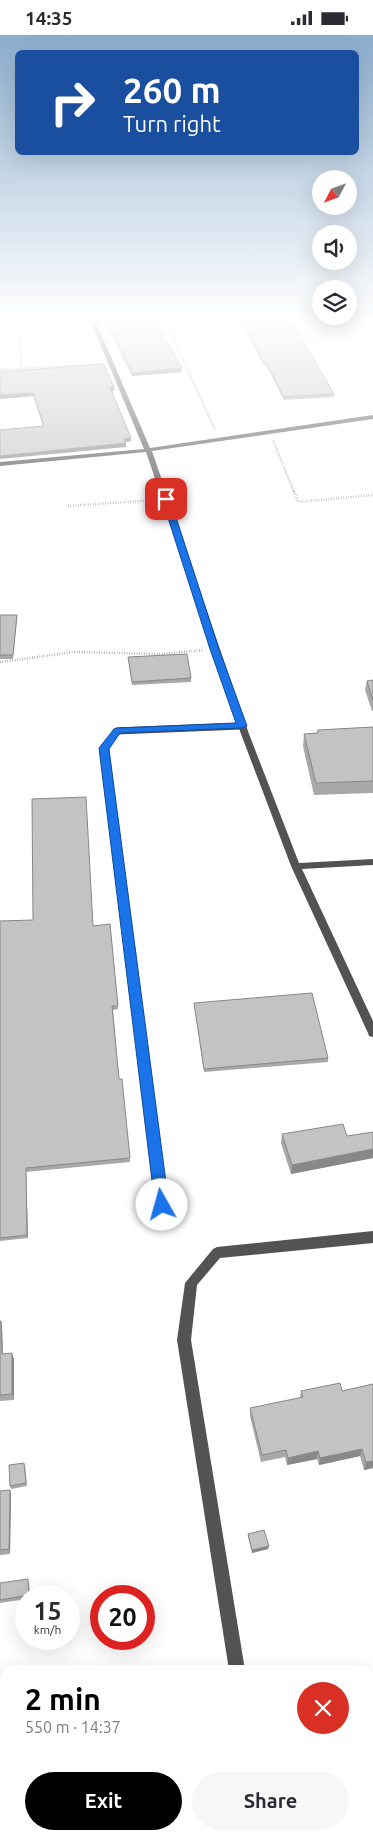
<!DOCTYPE html>
<meta charset="utf-8">
<style>
:root{--surface:#fff;--page:#f7f7f7;--text:#2b2b33;--muted:#7c7c81;--accent:#000}
body{margin:0;font-family:Ubuntu,sans-serif;background:var(--page);color:var(--text);height:100vh;display:flex;flex-direction:column;font-size:19px;white-space:nowrap}
*{box-sizing:border-box;margin:0}
p{font-size:16px;color:var(--muted)}
.icon{flex:none;width:28px;height:28px;fill:none;stroke:currentColor;stroke-width:2;stroke-linecap:round;stroke-linejoin:round}
.map{position:relative;flex:1;overflow:hidden}
.side{position:absolute;left:0px;top:1630px;width:374px;height:175px;display:flex;flex-direction:column;background:var(--surface);border-radius:15px 15px 0 0;box-shadow:0 5px 20px #0002}
.side>*{flex:none}
.guide{position:absolute;left:15px;top:15px;width:344px;height:105px;border-radius:8px;box-shadow:0 5px 20px #0002;background:#1a4fa0;color:#fff;overflow:hidden}
.needle{width:32px;rotate:229deg}
.fabs{position:absolute;left:312px;top:135px;display:grid;gap:10px}
.fabs a{display:grid;place-items:center;width:45px;height:45px;border-radius:50%;background:var(--surface);box-shadow:0 5px 20px #0002;font-size:25px}
.speed{position:absolute;left:15px;top:1550px;display:flex;gap:10px;font-size:25px;font-weight:700;text-align:center}
.speed>*{display:grid;place-content:center;width:65px;height:65px;border-radius:50%;background:var(--surface);box-shadow:0 5px 20px #0002;line-height:1}
.speed small{font-size:12px;font-weight:400}
.speed .limit{border:8px solid #d22;background:#fff;color:#111}
.pin{position:absolute;display:grid;place-items:center;width:42px;height:42px;color:#fff;margin:-21px;border-radius:10px;box-shadow:0 2px 8px #0006}
.me{position:absolute;width:55px;margin:-28px;rotate:353deg;stroke-linejoin:round;filter:drop-shadow(0 0 4px #0008)}
.turn{display:flex;align-items:center;gap:18px;height:105px;padding:0 25px;font-size:22px}
.turn .icon{width:65px;height:65px;stroke-width:2.5}
.turn b{display:block;font-size:35px;line-height:42px}
.round{display:grid;place-items:center;flex:none;width:52px;height:52px;border-radius:26px;background:var(--page)}
.head{display:flex;align-items:center;justify-content:space-between;height:85px;padding:0 25px}
h1{font-size:30px;font-weight:600;line-height:38px;color:var(--accent)}
.button{display:flex;gap:10px;margin-top:auto;padding:10px 25px}
.button a{flex:1;height:58px;border-radius:30px;background:var(--accent);color:#fff;font-size:20px;font-weight:600;line-height:58px;text-align:center}
.button a+a{background:var(--page);color:var(--text)}
.status{display:flex;justify-content:space-between;align-items:center;height:35px;padding:0 25px;background:var(--surface);direction:ltr}
.status svg{height:14px;fill:currentColor}
.map>svg:first-child{display:block}
.lines{fill:none;stroke-linecap:round;stroke-linejoin:round}
.path-far1{stroke:#757575;stroke-width:2;stroke-dasharray:0.5 1;stroke-linecap:butt}
.path{stroke:#757575;stroke-width:2.5;stroke-dasharray:0.5 2;stroke-linecap:butt}
.lane-far1{stroke:#535353;stroke-width:7}
.lane{stroke:#535353;stroke-width:9}
.street{fill:#535353;fill-rule:evenodd}
.wall{fill:#a8a8a8}
.shaded-wall{fill:#888}
.building{fill:#c3c3c3;stroke:#888}
.route{fill:#1a73e8;stroke:#114b97}
</style>
<div class="status"><b>14:35</b><svg viewBox="0 0 49 12"><path d="M0 12V9h3v3zM5 12V6h3v6zM10 12V3h3v9zM15 12V0h3v12zM26 1h20v11H26zM47 4h2v5h-2z"/></svg></div>
<div class="map">
<svg width="373" height="1805" viewBox="0 0 373 1805">
<rect width="100%" height="100%" fill="#fff"/>
<g class="lines">
<g class="path-far1">
<path d="M163 280 215 395"/>
<path d="M21 333V284L80 281"/>
<path d="M0 335 100 329"/>
<path d="M273 405 294 457"/>
</g>
<g class="path">
<path d="M294 456 298 467 373 460"/>
<path d="M68 471 155 465"/>
<path d="M0 627 74 617 162 619 204 615"/>
</g>
<path class="lane-far1" d="M137 970 104 713 117 696 242 691"/>
<path class="lane" d="M136 969 162 1170"/>
<g class="street">
<path d="M88 280H93L150 413 373 380V384L152 416 249 699 299 828 373 824V830L302 834 373 986V1002L369 1001 368 998 291 831 241 699 146 417 0 431V427L144 414Z"/>
<path d="M373 1196V1208L220 1223 197 1250 191 1305 245 1635H229L177 1305 185 1248 213 1214 217 1212Z"/>
<path d="M254 1800H272L273 1805H255Z"/>
</g>
</g>
<g class="wall">
<path d="M102 280H151L182 337 132 341Z"/>
<path d="M239 280H288L334 359V362L284 365 266 330H263Z"/>
<path d="M0 337 114 352V356H112L131 406 126 407V412L43 391 33 361 0 364Z"/>
<path d="M0 580H17V583L13 624H0Z"/>
<path d="M128 622 191 643V647L132 650Z"/>
<path d="M373 645V676H372L365 655 367 646Z"/>
<path d="M373 692V758L314 760 303 711 304 699 317 698 318 695Z"/>
<path d="M0 886 93 891 110 889 118 974 113 975 119 1044H122L130 1127 26 1137 28 1203 0 1206Z"/>
<path d="M194 968 328 1023V1027L204 1037Z"/>
<path d="M373 1097V1123L291 1139 281 1108 282 1099 347 1101Z"/>
<path d="M0 1286H1L2 1292 3 1319 14 1324V1365L0 1366Z"/>
<path d="M373 1349V1433L364 1435 360 1421 319 1430 317 1424 287 1430 285 1422 261 1427 250 1381V1373L300 1363 301 1356H342Z"/>
<path d="M25 1430 27 1451 11 1454 10 1451Z"/>
<path d="M10 1455 11 1460 10 1519 0 1520V1456Z"/>
<path d="M248 1499 269 1511 268 1514 252 1518 248 1502Z"/>
<path d="M29 1547 30 1561H26V1564L0 1568V1548Z"/>
</g>
<g class="shaded-wall">
<path d="M182 333V337L132 341V338Z"/>
<path d="M114 352V356H110V353Z"/>
<path d="M33 358V361L0 364V360Z"/>
<path d="M131 403V406L124 407V404Z"/>
<path d="M126 408V412L0 424V421Z"/>
<path d="M373 1114V1123L291 1139 292 1130Z"/>
<path d="M26 1133V1137L28 1203 27 1200Z"/>
<path d="M1 1286 2 1292 3 1325 2 1319Z"/>
<path d="M12 1318 14 1324V1365L12 1359Z"/>
<path d="M362 1414 360 1421 319 1430 320 1423Z"/>
<path d="M318 1416 317 1424 287 1430 288 1423Z"/>
<path d="M373 1426V1433L364 1435 366 1427Z"/>
<path d="M10 1455 11 1460 10 1519 9 1514Z"/>
<path d="M269 1511 268 1514 252 1518V1515Z"/>
</g>
<g class="building">
<path d="M103 280H151L182 333 132 338Z"/>
<path d="M241 280H288L334 359 284 362 266 327H263Z"/>
<path d="M104 329 114 352 110 353 131 403 124 404 126 408 0 421V395L44 391 33 358 0 360V337Z"/>
<path d="M0 580H17L13 620H0Z"/>
<path d="M187 619 191 643 132 647 128 622Z"/>
<path d="M373 645V666L367 646Z"/>
<path d="M373 692V746L316 748 304 699 318 698V695Z"/>
<path d="M86 762 93 891 110 889 118 971H112L119 1044H122L130 1123 26 1133 27 1200 0 1203V886L33 885 32 764Z"/>
<path d="M312 958 328 1023 204 1034 194 968Z"/>
<path d="M343 1089 347 1101 373 1097V1114L292 1130 282 1099Z"/>
<path d="M0 1286H1L2 1319 12 1318V1359L0 1360Z"/>
<path d="M340 1348 342 1356 373 1349V1426L366 1427 362 1414 320 1423 318 1416 288 1423 286 1415 262 1420 250 1373 303 1362 301 1356Z"/>
<path d="M24 1428 26 1448 10 1451 9 1430Z"/>
<path d="M10 1455 9 1514 0 1515V1456Z"/>
<path d="M264 1495 269 1511 252 1515 248 1499Z"/>
<path d="M28 1544 29 1560 0 1565V1548Z"/>
</g>
<linearGradient id="sky" x2="0" y2="1"><stop stop-color="#8baccc"/><stop offset="0.53" stop-color="#fff"/><stop offset="1" stop-color="#fff" stop-opacity="0"/></linearGradient>
<rect width="373" height="532" fill="url(#sky)"/>
<path class="route" d="M163 462 170 464 219 614 247 691 242 693 120 698 109 714 169 1170 167 1174 162 1176 157 1174 155 1170 99 713 114 694 117 693 236 688 210 614 162 464Z"/>
</svg>
<div class="fabs">
<a><svg class="needle" viewBox="-14 -14 28 28"><path d="M0-13l5 13h-10z" fill="#e53935"/><path d="M0 13l5-13h-10z" fill="#7c7c81"/></svg></a>
<a><svg class="icon" aria-label="sound" viewBox="0 0 24 24"><path d="M4 9h4l5-4v14l-5-4H4zM17 9q2 3 0 6"/></svg></a>
<a><svg class="icon" aria-label="layers" viewBox="0 0 24 24"><path d="M12 4l9 5-9 5-9-5zM3 14l9 5 9-5"/></svg></a>
</div>
<div class="speed"><div>15<small>km/h</small></div><div class="limit">20</div></div>
<div class="pin" style="left:166px;top:464px;background:#d93025"><svg class="icon" aria-label="arrive" viewBox="0 0 24 24"><path d="M6 21V4h12l-3 4 3 4H6"/></svg></div>
<svg class="me" style="left:162px;top:1170px" viewBox="-20 -20 40 40"><circle r="19" fill="#fff"/><path d="M0-13L10 11 0 6-10 11z" fill="#1a73e8"/></svg>
<div class="guide">
<div class="turn"><svg class="icon" aria-label="right" viewBox="0 0 24 24"><path d="M7 20v-9h11M14 6l5 5-5 5"/></svg><div><b>260 m</b>Turn right</div></div>
</div>
<section class="side">
<div class="head"><div><h1>2 min</h1><p>550 m · 14:37</p></div><a class="round" style="background:#d93025;color:#fff"><svg class="icon" aria-label="close" viewBox="0 0 24 24"><path d="M6 6l12 12M18 6L6 18"/></svg></a></div>
<div class="button"><a>Exit</a><a>Share</a></div>
</section>
</div>
